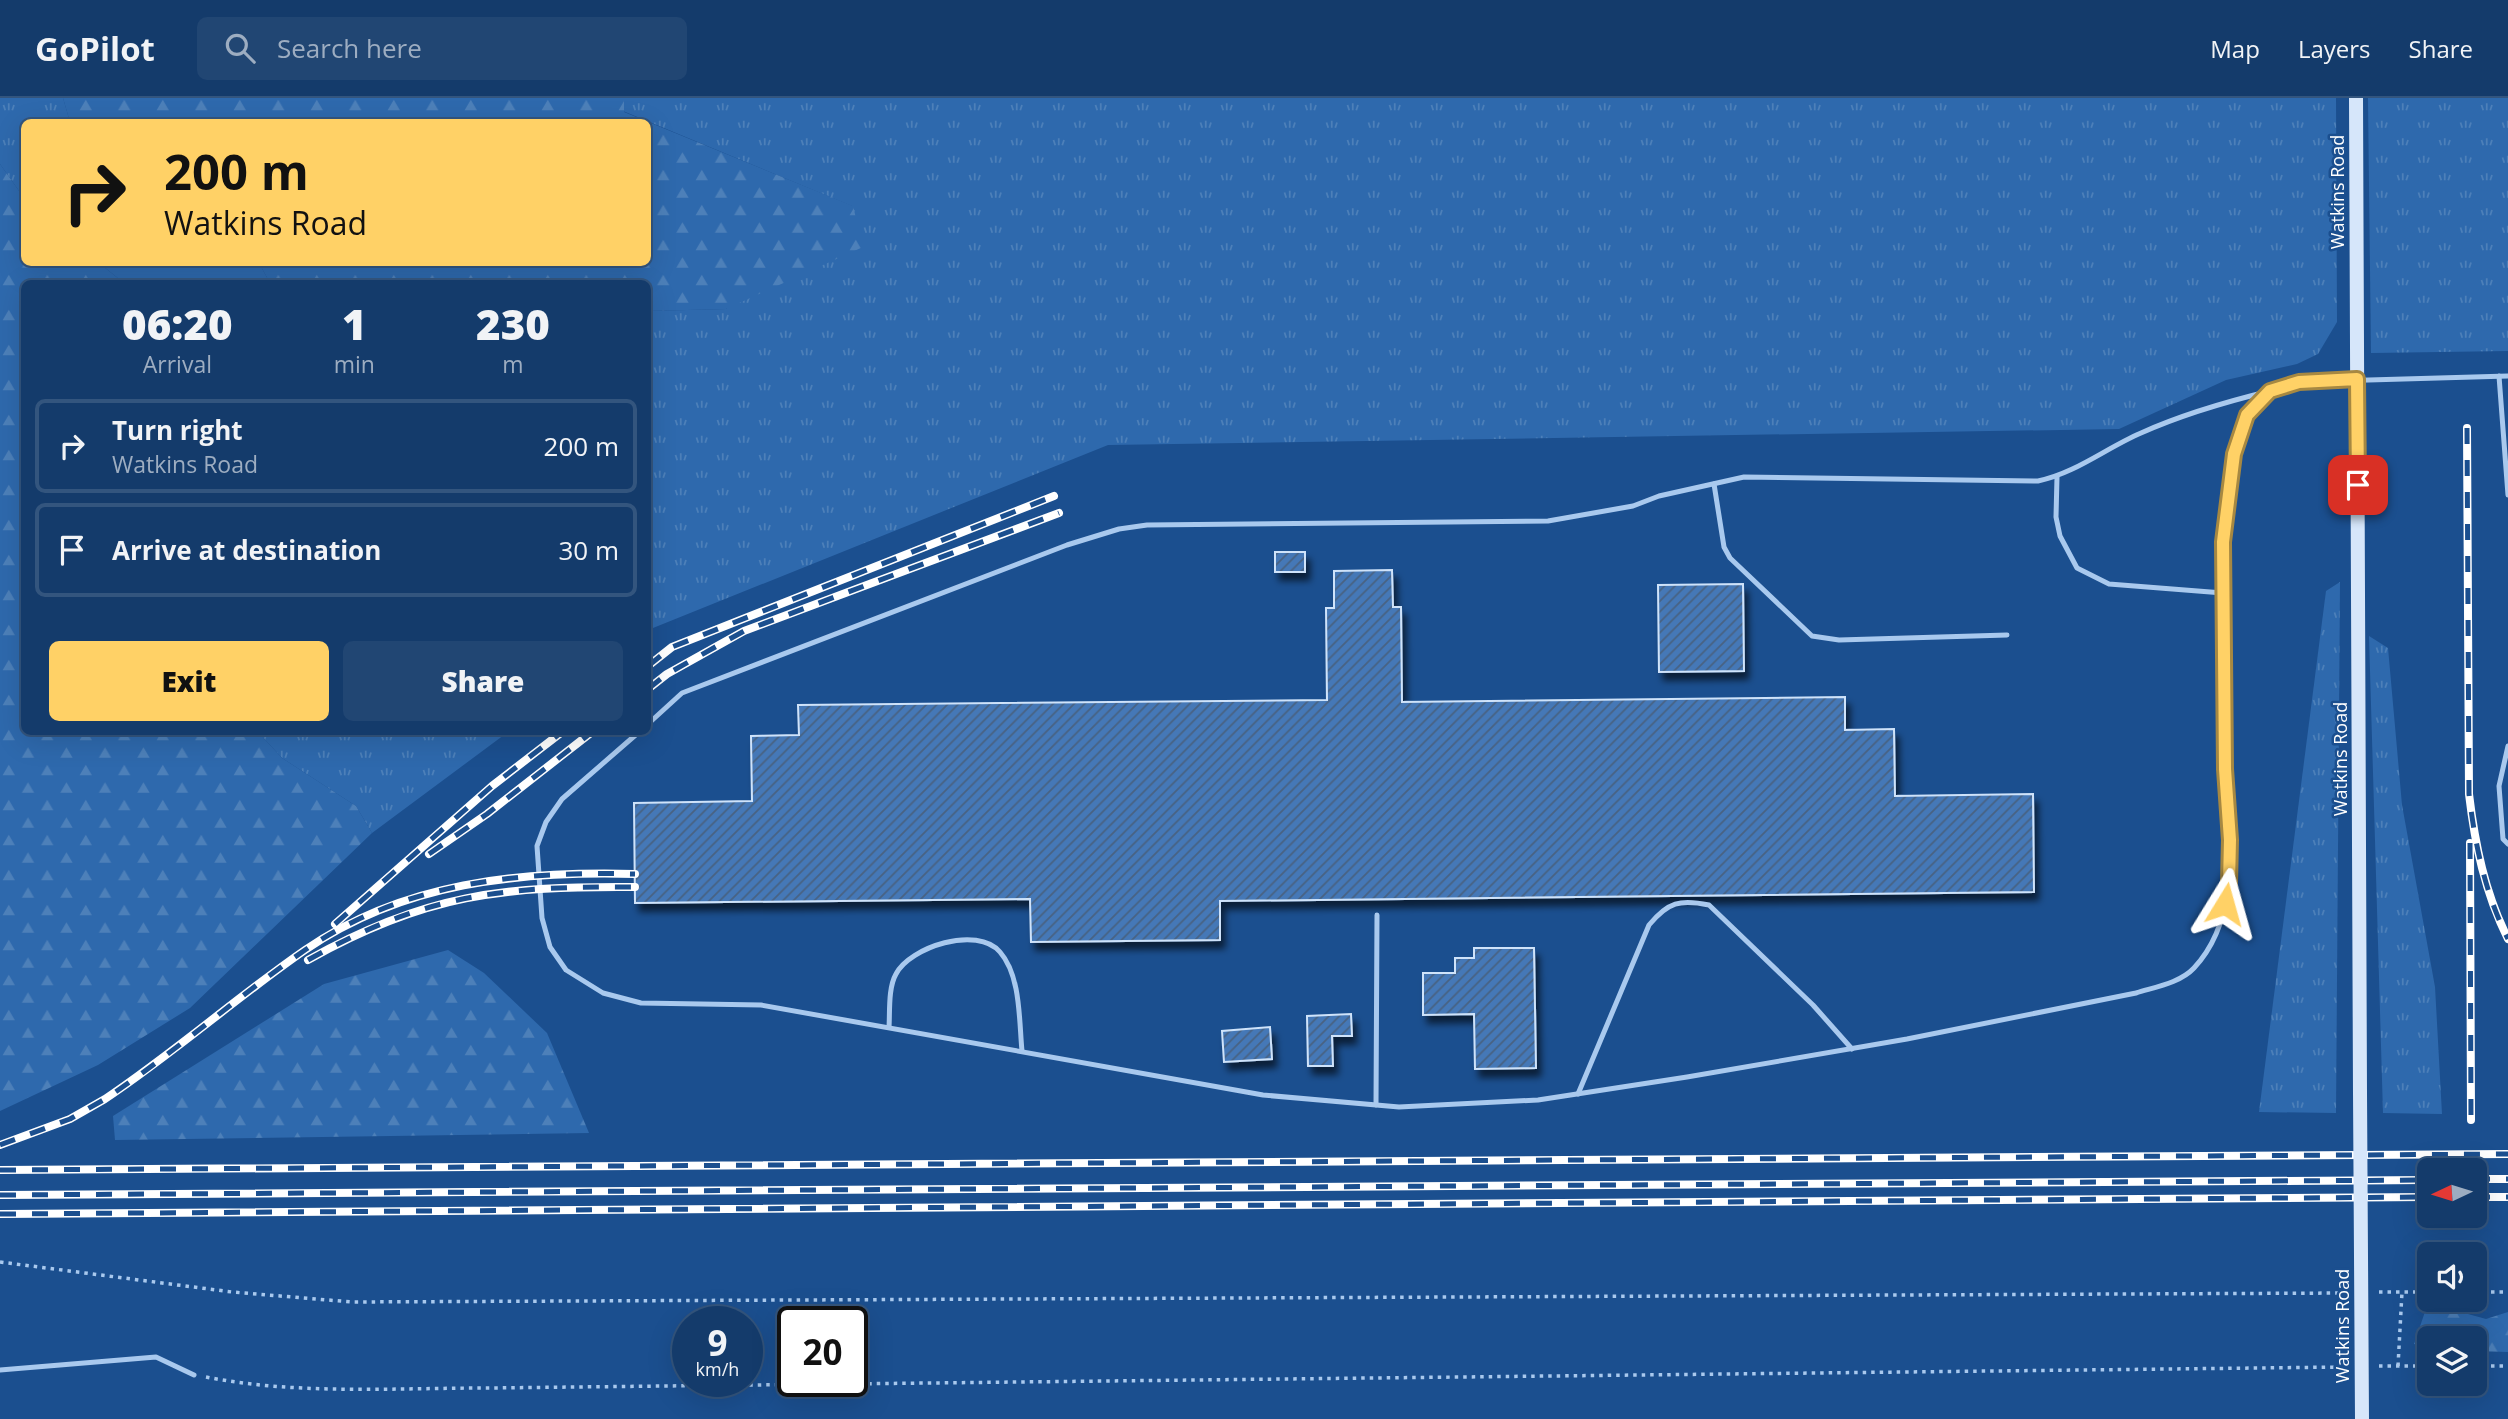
<!DOCTYPE html>
<style>
:root{--surface:#143b6b;--page:#214673;--text:#f1f3f6;--muted:#9dadc1;--line:#33557e;--accent:#ffd166}
body{margin:0;font-family:"Open Sans",sans-serif;background:var(--page);color:var(--text);height:100vh;display:flex;flex-direction:column;font-size:26px;white-space:nowrap}
*{box-sizing:border-box;margin:0}
p{font-size:23px;color:var(--muted)}
.icon{flex:none;width:38px;height:38px;fill:none;stroke:currentColor;stroke-width:2;stroke-linecap:round;stroke-linejoin:round}
.map{position:relative;flex:1;overflow:hidden}
.drawer{position:absolute;left:21px;top:182px;width:630px;height:455px;display:flex;flex-direction:column;background:var(--surface);border-radius:10px;box-shadow:0 7px 28px #0002,0 0 0 2px var(--line)}
.drawer>*{flex:none}
.top-card{position:absolute;left:21px;top:21px;width:630px;height:147px;border-radius:10px;box-shadow:0 7px 28px #0002,0 0 0 2px var(--line);background:#ffd166;color:#111;overflow:hidden}
.needle{width:46px;rotate:266deg}
.tools{position:absolute;left:2417px;top:1060px;display:grid;gap:14px}
.tools a{display:grid;place-items:center;width:70px;height:70px;border-radius:10px;background:var(--surface);box-shadow:0 7px 28px #0002,0 0 0 2px var(--line);font-size:35px}
.speed{position:absolute;left:672px;top:1208px;display:flex;gap:14px;font-size:35px;font-weight:700;text-align:center}
.speed>*{display:grid;place-content:center;width:91px;height:91px;border-radius:50%;background:var(--surface);box-shadow:0 7px 28px #0002,0 0 0 2px var(--line);line-height:1}
.speed small{font-size:18px;font-weight:400}
.speed .limit{border:4px solid #111;border-radius:10px;background:#fff;color:#111}
.pin{position:absolute;display:grid;place-items:center;width:60px;height:60px;color:#fff;margin:-30px;border-radius:14px;box-shadow:0 4px 10px #0006}
.me{position:absolute;width:77px;margin:-38px;rotate:8deg;stroke-linejoin:round;filter:drop-shadow(0 0 5px #0008)}
.turn{display:flex;align-items:center;gap:24px;height:147px;padding:0 28px;font-size:32px}
.turn .icon{width:91px;height:91px;stroke-width:2.5}
.turn b{display:block;font-size:49px;line-height:60px}
.eta{display:flex;justify-content:space-evenly;align-items:center;height:119px;text-align:center}
.eta b{font-size:42px;font-weight:800;line-height:49px}
.button{display:flex;gap:14px;margin-top:auto;padding:14px 28px}
.button a{flex:1;height:80px;border-radius:10px;background:var(--accent);color:#111;font-size:28px;font-weight:800;line-height:80px;text-align:center}
.button a+a{background:var(--page);color:var(--text)}
ul{padding:0;list-style:none}
li{display:flex;align-items:center;gap:21px;height:94px;margin:0 14px 10px;padding:0 14px;border:4px solid var(--line);border-radius:10px}
li div{flex:1}
li b{display:block;font-size:26px}
li em{font-style:normal}
header{display:flex;align-items:center;gap:42px;box-sizing:border-box;height:98px;padding:0 35px;background:var(--surface);border-bottom:2px solid var(--line)}
header strong{font-size:33px}
nav{display:flex;gap:38px;margin-inline-start:auto;font-size:24px}
.search{width:490px;height:63px;background:var(--page);display:flex;align-items:center;gap:18px;box-sizing:border-box;padding:0 24px;border-radius:10px;color:var(--muted);font-size:26px}
.map>svg:first-child{display:block}
.grass{fill:url(#grass-tufts)}
.forest{fill:url(#forest-firs)}
.building{fill:url(#building-hatch);stroke:#cfe3fa;stroke-width:2;filter:url(#shadow)}
.lines{fill:none;stroke-linecap:round;stroke-linejoin:round}
.path{stroke:#a9c9ee;stroke-width:3.5;stroke-dasharray:3.5 5;stroke-linecap:butt}
.lane{stroke:#a9c9ee;stroke-width:5}
.secondary{stroke:#d6e6fa;stroke-width:14}
.rail-casing{stroke:#fff;stroke-width:8}
.rail{stroke:#1b4f8f;stroke-width:5;stroke-dasharray:16;stroke-linecap:butt}
.secondary-bridge{stroke:#d6e6fa;stroke-width:14}
.route-casing{stroke:#a68842;stroke-width:18}
.route{stroke:#ffd166;stroke-width:12}
.labels{text-anchor:middle;dominant-baseline:central;stroke-width:5;stroke-linejoin:round;paint-order:stroke}
.street-label{font-size:18px;fill:#fff;stroke:#1b4f8f}
</style>
<header>
<strong>GoPilot</strong>
<div class="search"><svg class="icon" aria-label="search" viewBox="0 0 24 24"><circle cx="10" cy="10" r="6"/><path d="M15 15l6 6"/></svg>Search here</div>
<nav><a>Map</a><a>Layers</a><a>Share</a></nav>
</header>
<div class="map">
<svg width="2508" height="1321" viewBox="0 0 2508 1321">
<defs>
<pattern id="grass-tufts" width="24" height="20" patternUnits="userSpaceOnUse" patternTransform="scale(1.75)"><rect width="24" height="20" fill="#2e69ad"/><path d="M3 7l-1-3M5 7V3M7 7l1-3M15 17l-1-3M17 17v-4M19 17l1-3" fill="none" stroke="#4d80b9"/></pattern>
<pattern id="forest-firs" width="22" height="20" patternUnits="userSpaceOnUse" patternTransform="scale(1.75)"><rect width="22" height="20" fill="#2e69ad"/><path d="M5 1l3.5 6h-7zM16 11l3.5 6h-7z" fill="#4d80b9"/></pattern>
<pattern id="building-hatch" width="6" height="6" patternUnits="userSpaceOnUse" patternTransform="scale(1.75)"><rect width="6" height="6" fill="#4478b7"/><path d="M-1 1l2-2M0 6l6-6M5 7l2-2" fill="none" stroke="#486282"/></pattern>
<filter id="shadow"><feDropShadow dx="4.5" dy="8" stdDeviation="3.5" flood-color="#0009"/></filter>
</defs>
<rect width="100%" height="100%" fill="#1b4f8f"/>
<g class="grass">
<path d="M0 0H63L70 24H24V100L0 66Z"/>
<path d="M624 0H2336L2337 224 2318 256 2297 266 2226 282 2119 331 1108 347 648 532V213L726 211 852 108 623 13Z"/>
<path d="M2368 0H2508V253L2371 255Z"/>
<path d="M99 165H259L270 185H124Z"/>
<path d="M2340 484 2336 1015 2259 1014 2326 493Z"/>
<path d="M2369 538 2388 550 2402 707 2435 889 2442 1016 2383 1015Z"/>
<path d="M258 634H508L372 735 356 708 282 660Z"/>
</g>
<g class="forest">
<path d="M63 0H624V14L853 108 863 149 726 211 648 213V186L270 185 259 165 648 164V24H70Z"/>
<path d="M0 66 24 100V164L99 165 124 185 24 186V634H258L282 660 356 708 372 735 190 910 98 967 0 1013Z"/>
<path d="M448 852 484 875 547 935 589 1035 115 1042 113 1018 324 886Z"/>
<path d="M2428 1205 2486 1221 2508 1214V1254L2475 1253 2474 1241H2429V1248L2414 1246Z"/>
</g>
<g class="building">
<rect x="1275" y="454" width="30" height="20"/>
<path d="M1392 472 1393 509H1401L1402 604 1845 599V632L1894 631 1895 698 2033 696 2034 794 1220 803V842L1031 844 1030 801 635 805 634 705 752 703 751 638 799 637 798 607 1327 602 1326 510H1334V473Z"/>
<path d="M1743 486 1744 573 1659 574 1658 487Z"/>
<path d="M1474 850H1534L1536 970 1475 971 1474 916 1423 917V875H1455V860H1474Z"/>
<path d="M1351 916 1352 938H1332L1333 968H1308L1307 918Z"/>
<path d="M1270 929 1272 961 1224 964 1222 933Z"/>
</g>
<g class="lines">
<g class="path">
<path d="M0 1164 232 1194 352 1204 2346 1195"/>
<path d="M2379 1194H2429"/>
<path d="M2474 1194H2508"/>
<path d="M2379 1268H2429"/>
<path d="M2398 1268 2402 1194"/>
<path d="M2474 1268H2508"/>
<path d="M206 1279C297 1297 394 1290 487 1290L2346 1269"/>
</g>
<g class="lane">
<path d="M2499 278 2508 397"/>
<path d="M2057 379 2056 419 2060 438 2077 470 2109 486 2223 495"/>
<path d="M1714 386 1724 449 1730 460 1812 538 1839 542 2007 537"/>
<path d="M648 626 682 595 1067 447 1119 431 1147 427 1548 423 1633 408 1659 398 1744 379 2038 383C2076 375 2106 350 2141 335 2183 316 2225 304 2270 293"/>
<path d="M639 634 562 701 546 724 537 748 542 820 550 849 566 872 603 895 641 905 761 907 1263 997 1399 1009 1538 1002 1687 979 1907 941 2136 895C2155 889 2180 885 2194 870 2244 816 2227 737 2225 671 2223 629 2224 586 2224 544 2223 481 2215 373 2247 318 2259 298 2278 290 2299 284L2508 278"/>
<path d="M2508 648 2499 688 2503 741 2508 746"/>
<path d="M889 929C890 914 888 890 896 876 910 849 977 827 1000 854 1021 878 1019 923 1022 953"/>
<path d="M1578 996 1649 827C1668 804 1680 801 1709 807L1813 907 1852 951"/>
<path d="M1376 1007 1377 817"/>
<path d="M0 1272 156 1259 194 1277"/>
</g>
<path class="secondary" d="M2356 0 2360 994"/>
<g class="rail-casing">
<g id="rail">
<path d="M2467 330 2469 696C2475 747 2485 795 2508 841"/>
<path d="M648 568 672 549 1054 398"/>
<path d="M648 591 667 576 744 533 1059 415"/>
<path d="M2470 745 2471 1022"/>
<path d="M429 756 487 716 592 634"/>
<path d="M335 826 492 688 562 634"/>
<path d="M308 862C425 796 503 788 635 789"/>
<path d="M0 1047 70 1021 105 1001C174 955 237 899 305 852 404 784 519 773 635 776"/>
<path d="M0 1072 2508 1056"/>
<path d="M2474 1081H2508"/>
<path d="M0 1097 2429 1082"/>
<path d="M2474 1099H2508"/>
<path d="M0 1116 2429 1099"/>
</g>
</g>
<use href="#rail" class="rail"/>
<path class="secondary-bridge" d="M2360 994 2362 1321"/>
</g>
<g class="lines">
<g class="route-casing">
<path id="route" d="M2225 806 2229 785 2230 742 2225 671 2223 444 2234 356 2247 317 2270 293 2299 284 2357 281 2358 387"/>
</g>
<use href="#route" class="route"/>
</g>
<g class="labels">
<g class="street-label">
<text transform="translate(2337 94) rotate(-90)">Watkins Road</text>
<text transform="translate(2340 661) rotate(-90)">Watkins Road</text>
<text transform="translate(2342 1228) rotate(-90)">Watkins Road</text>
</g>
</g>
</svg>
<div class="tools">
<a><svg class="needle" viewBox="-14 -14 28 28"><path d="M0-13l5 13h-10z" fill="#e53935"/><path d="M0 13l5-13h-10z" fill="#9dadc1"/></svg></a>
<a><svg class="icon" aria-label="sound" viewBox="0 0 24 24"><path d="M4 9h4l5-4v14l-5-4H4zM17 9q2 3 0 6"/></svg></a>
<a><svg class="icon" aria-label="layers" viewBox="0 0 24 24"><path d="M12 4l9 5-9 5-9-5zM3 14l9 5 9-5"/></svg></a>
</div>
<div class="speed"><div>9<small>km/h</small></div><div class="limit">20</div></div>
<div class="pin" style="left:2358px;top:387px;background:#d93025"><svg class="icon" aria-label="arrive" viewBox="0 0 24 24"><path d="M6 21V4h12l-3 4 3 4H6"/></svg></div>
<svg class="me" style="left:2225px;top:806px" viewBox="-20 -20 40 40"><path d="M0-17L14 15 0 8-14 15z" fill="#ffd166" stroke="#fff" stroke-width="4"/></svg>
<div class="top-card">
<div class="turn"><svg class="icon" aria-label="right" viewBox="0 0 24 24"><path d="M7 20v-9h11M14 6l5 5-5 5"/></svg><div><b>200 m</b>Watkins Road</div></div>
</div>
<section class="drawer">
<div class="eta">
<div><b>06:20</b><p>Arrival</p></div>
<div><b>1</b><p>min</p></div>
<div><b>230</b><p>m</p></div>
</div>
<ul>
<li><svg class="icon" aria-label="right" viewBox="0 0 24 24"><path d="M7 20v-9h11M14 6l5 5-5 5"/></svg><div><b>Turn right</b><p>Watkins Road</p></div><em>200 m</em></li>
<li><svg class="icon" aria-label="arrive" viewBox="0 0 24 24"><path d="M6 21V4h12l-3 4 3 4H6"/></svg><div><b>Arrive at destination</b></div><em>30 m</em></li>
</ul>
<div class="button"><a>Exit</a><a>Share</a></div>
</section>
</div>
